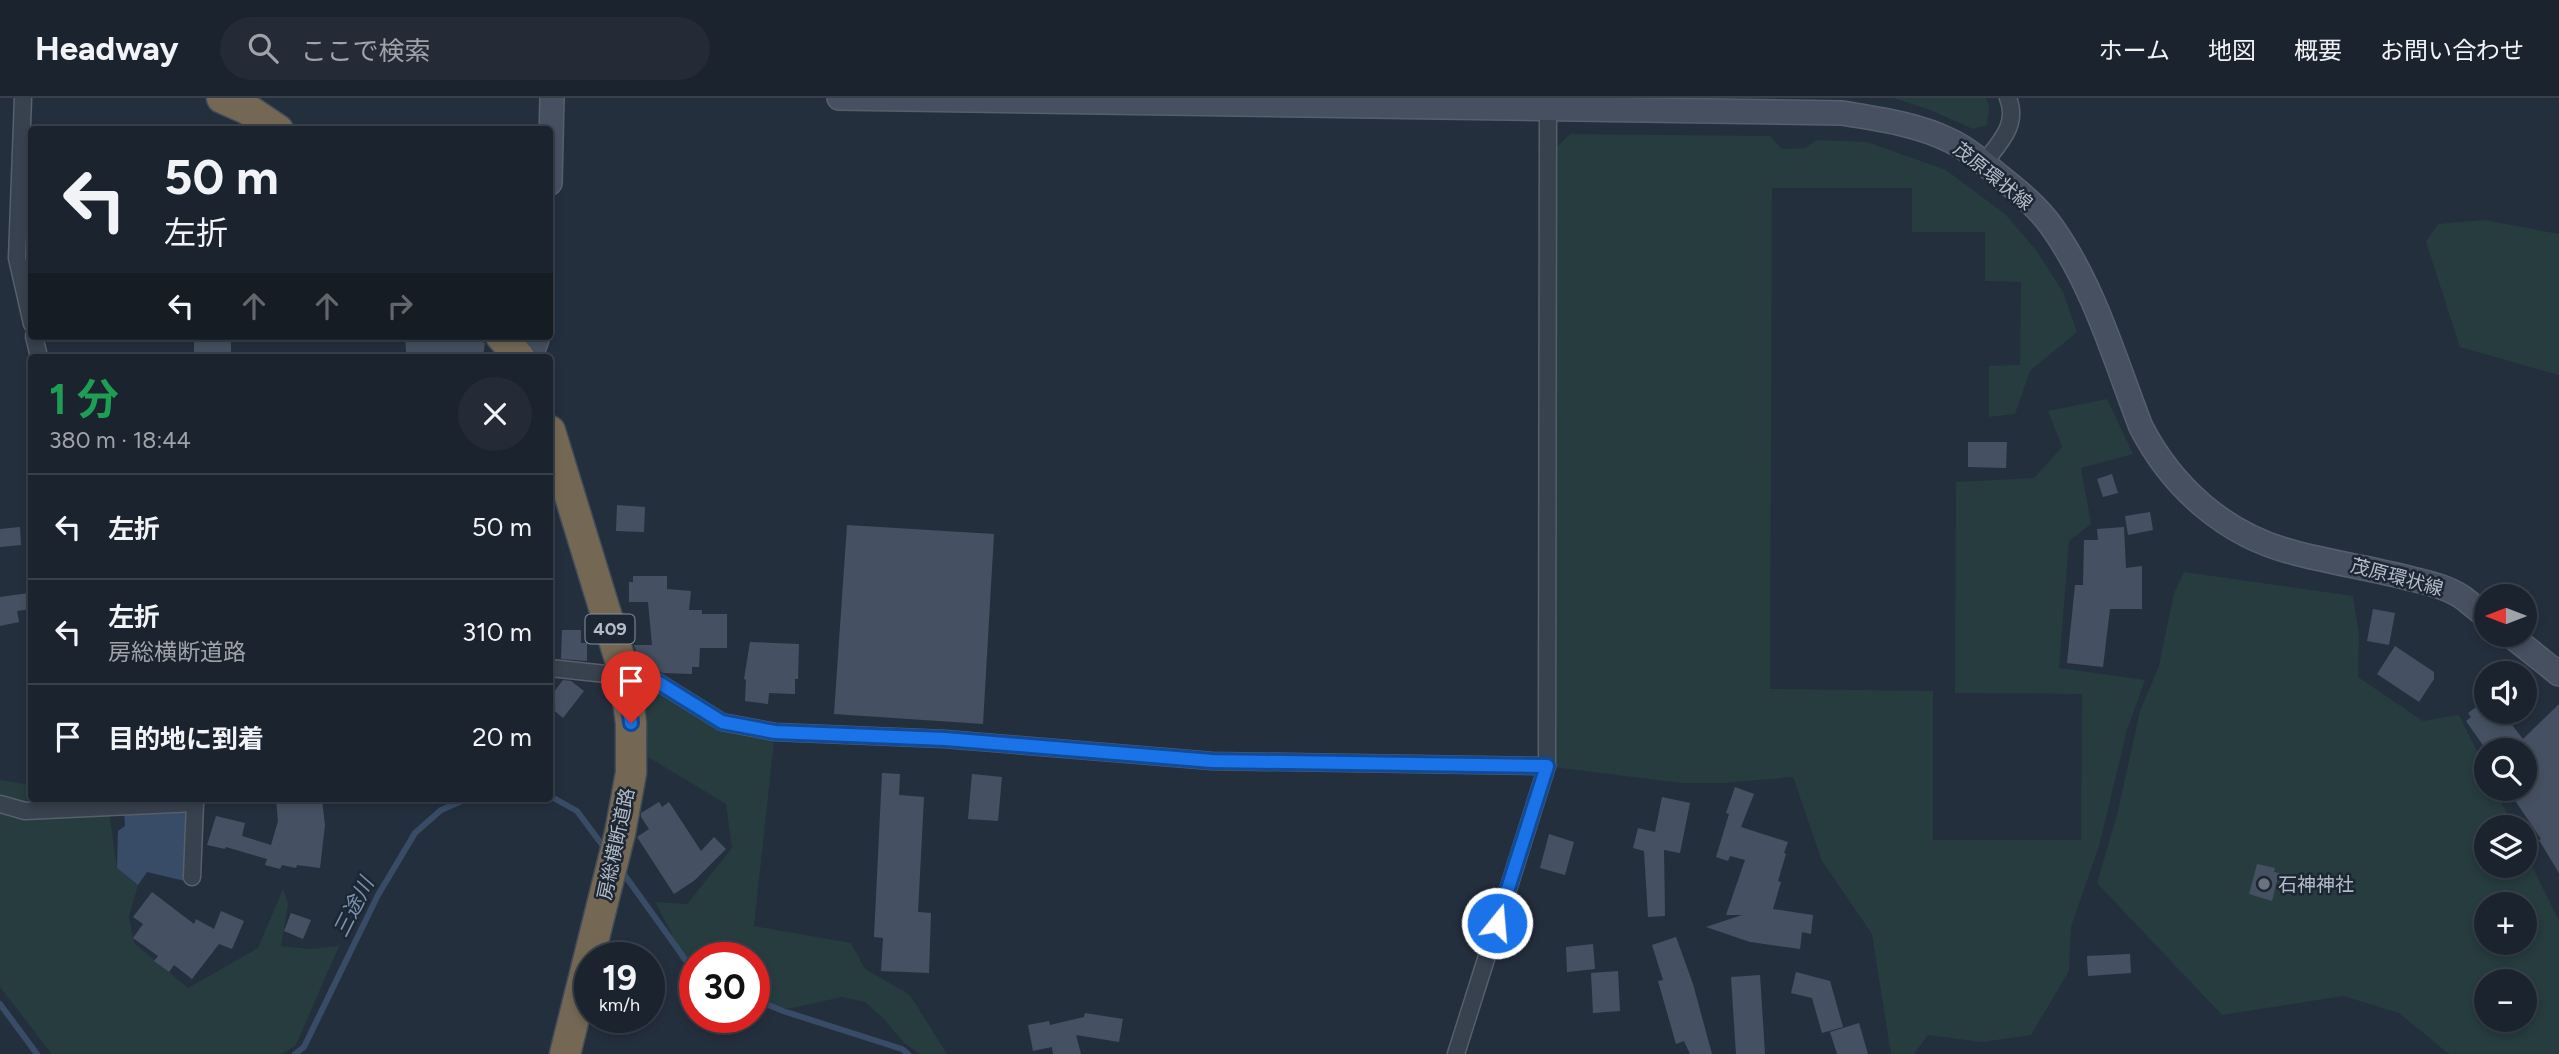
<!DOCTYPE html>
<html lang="ja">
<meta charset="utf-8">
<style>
:root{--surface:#1b232e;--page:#242b36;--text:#f1f3f6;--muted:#a0a4aa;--line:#39404a}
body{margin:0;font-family:Figtree,"Noto Sans JP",sans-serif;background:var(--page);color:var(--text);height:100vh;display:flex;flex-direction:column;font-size:26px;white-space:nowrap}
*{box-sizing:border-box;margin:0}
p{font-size:23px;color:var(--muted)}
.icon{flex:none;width:38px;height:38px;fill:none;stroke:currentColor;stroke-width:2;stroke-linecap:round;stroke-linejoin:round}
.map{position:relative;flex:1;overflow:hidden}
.panel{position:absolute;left:28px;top:256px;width:525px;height:448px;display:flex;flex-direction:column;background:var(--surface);border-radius:7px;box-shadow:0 4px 10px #0003,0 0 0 2px var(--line)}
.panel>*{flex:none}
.guide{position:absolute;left:28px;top:28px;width:525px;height:214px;border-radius:7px;box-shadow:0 4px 10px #0003,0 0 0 2px var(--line);background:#1b232e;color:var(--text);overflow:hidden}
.needle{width:46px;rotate:270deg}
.controls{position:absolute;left:2474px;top:486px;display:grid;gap:14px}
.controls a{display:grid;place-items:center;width:63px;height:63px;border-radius:50%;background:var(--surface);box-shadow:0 4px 10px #0003,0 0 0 2px var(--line);font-size:35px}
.speed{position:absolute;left:574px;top:844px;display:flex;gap:14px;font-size:35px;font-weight:700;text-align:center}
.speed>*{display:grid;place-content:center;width:91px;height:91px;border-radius:50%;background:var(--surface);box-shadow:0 4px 10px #0003,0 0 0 2px var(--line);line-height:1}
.speed small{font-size:18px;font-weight:400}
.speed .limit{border:10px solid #d22;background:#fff;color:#111}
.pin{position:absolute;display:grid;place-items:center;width:60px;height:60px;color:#fff;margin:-72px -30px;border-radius:50% 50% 50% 0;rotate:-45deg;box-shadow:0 0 7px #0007}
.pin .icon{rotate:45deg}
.me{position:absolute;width:77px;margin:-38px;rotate:17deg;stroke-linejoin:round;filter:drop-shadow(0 0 5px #0008)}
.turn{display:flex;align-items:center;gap:24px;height:147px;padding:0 21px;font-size:32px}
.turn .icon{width:91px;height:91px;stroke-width:2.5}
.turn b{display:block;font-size:49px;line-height:60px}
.lanes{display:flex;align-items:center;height:66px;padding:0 21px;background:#0003;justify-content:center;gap:35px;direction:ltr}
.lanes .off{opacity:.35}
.round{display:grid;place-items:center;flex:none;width:74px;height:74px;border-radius:37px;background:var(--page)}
.headline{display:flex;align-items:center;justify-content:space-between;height:119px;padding:0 21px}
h1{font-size:42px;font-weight:700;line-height:52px;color:#1e9e55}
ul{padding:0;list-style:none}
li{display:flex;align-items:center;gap:21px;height:105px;padding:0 21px;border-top:2px solid var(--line)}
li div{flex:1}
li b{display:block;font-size:26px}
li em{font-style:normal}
header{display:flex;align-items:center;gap:42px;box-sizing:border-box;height:98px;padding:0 35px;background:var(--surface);border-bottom:2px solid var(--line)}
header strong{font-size:33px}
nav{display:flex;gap:38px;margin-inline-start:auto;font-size:24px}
.search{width:490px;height:63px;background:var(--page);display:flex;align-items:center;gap:18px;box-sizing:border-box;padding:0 24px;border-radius:38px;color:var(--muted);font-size:26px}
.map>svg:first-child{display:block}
.green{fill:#263c3f;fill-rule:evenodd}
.water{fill:#394c67}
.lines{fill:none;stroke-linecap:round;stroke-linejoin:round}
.stream{stroke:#394c67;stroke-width:6}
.building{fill:#455162}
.street-casing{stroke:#565f6c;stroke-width:19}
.secondary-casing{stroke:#565f6c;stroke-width:26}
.highway-casing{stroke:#434c59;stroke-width:33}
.street{stroke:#38414e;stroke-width:16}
.secondary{stroke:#465061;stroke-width:23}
.highway{stroke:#746855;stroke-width:30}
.route-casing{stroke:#114b97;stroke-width:18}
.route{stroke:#1a73e8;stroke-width:12}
.worship-dot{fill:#6b7280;stroke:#1d2633;stroke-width:2.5}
.labels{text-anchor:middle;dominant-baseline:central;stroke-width:5;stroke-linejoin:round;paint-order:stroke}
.shield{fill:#1d2633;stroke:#878f9c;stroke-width:2}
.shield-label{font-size:18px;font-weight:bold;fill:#b4bcc9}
.street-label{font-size:19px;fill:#b4bcc9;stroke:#1d2633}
.poi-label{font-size:19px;fill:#b4bcc9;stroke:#1d2633;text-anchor:start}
.water-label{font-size:21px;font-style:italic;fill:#7c92b1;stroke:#1d2633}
</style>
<header>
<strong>Headway</strong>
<div class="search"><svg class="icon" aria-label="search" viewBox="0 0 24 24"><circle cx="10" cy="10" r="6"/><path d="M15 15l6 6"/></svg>ここで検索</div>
<nav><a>ホーム</a><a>地図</a><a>概要</a><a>お問い合わせ</a></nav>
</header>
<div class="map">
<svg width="2559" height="956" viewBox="0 0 2559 956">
<rect width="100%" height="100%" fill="#242f3e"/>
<g class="green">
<path d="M1893 0H1986L1989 8 1987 27 1973 31 1928 11Z"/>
<path d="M1570 36 1770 38 1782 51 1805 50 1817 42 1867 44 1946 72 2005 116 2036 152 2063 194 2077 234 2030 273 2015 316 1989 319V268L2020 267 2021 184 1985 183V134H1912V90H1772L1770 591 1933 593V742H2081L2082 596 1955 595 1956 384 2034 380 2062 349 2048 313 2107 301 2133 356 2081 370 2091 426 2069 443 2059 570 2145 582 2127 632 2099 748 2071 829 2069 873 2031 937 1982 944 1928 937 1914 956H1891L1872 836 1822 763 1793 679 1724 685H1681L1553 669V53Z"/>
<path d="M2484 122 2559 136V277L2460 249 2426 144 2438 126Z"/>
<path d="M2184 474 2353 498 2359 537 2358 579 2423 623 2459 617 2487 674V691H2495L2514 730H2487V768H2525V754L2559 823V956H2449L2399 915 2343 898 2222 917 2097 785 2117 717 2140 613 2159 568 2174 495ZM2487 807H2525V845H2487ZM2487 884H2525V922H2487Z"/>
<path d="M644 583 774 642 754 828 851 845 865 871 910 897 947 956H920L904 945 883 920 865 904 842 899 792 910 756 909 754 908V859H695V870L680 862 671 834 655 804 687 806 732 750 726 706 648 659Z"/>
<path d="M0 682 31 687 32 700H107L117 770 138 787 129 818 134 845 188 890 258 850 283 791 288 806 281 848 310 851 339 848 296 947 282 956H52L0 889Z"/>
</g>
<path class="water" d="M181 710 189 715 185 783 147 774 138 787 117 770 118 733 125 728 124 713Z"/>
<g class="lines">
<g class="stream">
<path d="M550 698 577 713 606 752"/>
<path d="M621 772 695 875"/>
<path d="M754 901 783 913 902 951 908 956"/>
<path d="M0 906 37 956"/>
<path d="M295 956 304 949 378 797 415 735 441 712 469 700"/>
</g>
</g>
<g class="building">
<path d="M405 238H467L482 241V244L485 245 483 259H443L444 254H406Z"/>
<rect x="194" y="243" width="37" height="16"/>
<path d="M1968 344H2007L2006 370 1968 369Z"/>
<path d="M2112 376 2118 395 2103 399 2097 381Z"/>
<path d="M617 407 645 409 644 434 616 433Z"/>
<path d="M2150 414 2153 432 2128 437 2125 418Z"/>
<path d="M847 427 994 436 983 626 834 616Z"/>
<path d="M20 429 21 447 0 449V431Z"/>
<path d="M2124 429 2126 470 2142 468V511H2110L2103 569 2067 565 2075 487H2083L2084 442H2098L2097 431Z"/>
<path d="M633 478H667V491L691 493 689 512H702V516H727V550H700L699 569H692V576L663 575 639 565 634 547H652L648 504H629V484H633Z"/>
<path d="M29 495 31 511 17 513 19 524 0 528V499Z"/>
<path d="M2373 511 2395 515 2389 547 2367 543Z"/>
<path d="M562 532H581V545H587V563L561 561Z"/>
<path d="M750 544 799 546 798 581H795V596L769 595 768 606 745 603 746 582 744 581Z"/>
<path d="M2395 548 2434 574V581L2419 604 2377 576Z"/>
<path d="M563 582 571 583 584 593 563 620 550 609V599Z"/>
<path d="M2487 601V614H2502L2523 641 2559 606V775L2539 742 2541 741 2514 701V695L2519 691H2525V653H2487L2466 623 2471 619 2468 615Z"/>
<path d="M882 675 900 676 899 697 924 699 918 814 931 815 929 875 881 873 883 840 874 839Z"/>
<path d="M972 676 1002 679 998 723 968 721Z"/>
<path d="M1735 689 1754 696 1741 729 1788 744 1784 755 1786 756 1778 783 1781 784 1773 811 1813 817 1811 836 1802 834 1800 851 1750 844 1706 829 1742 817H1726L1745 762 1730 758 1728 763 1716 759 1729 716 1726 715Z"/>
<path d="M1662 699 1690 705 1680 755 1664 752 1665 818 1648 819 1644 753 1633 750 1638 730 1655 734Z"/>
<path d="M290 700 322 702 325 727 320 770 297 767 296 770 282 767 280 771 265 767 267 761 226 749 225 751 207 747 216 718 245 725 242 738 271 747 278 723 276 702Z"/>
<path d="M659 704 662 709 669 704 701 753 714 739 726 751 695 782 674 796 637 739 649 731 641 719V715Z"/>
<path d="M1549 736 1574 744 1565 777 1540 770Z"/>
<path d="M2257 766 2275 770 2274 774 2279 775 2272 803 2249 796Z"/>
<path d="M152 794 194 826 196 821 214 831 221 813 244 823 232 851 219 846 192 881 174 867 169 874 154 863 158 858 133 840 143 826 133 819Z"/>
<path d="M291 815 311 822 303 841 284 833Z"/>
<path d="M1676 839 1693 886 1712 956H1690L1684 943 1676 946 1658 883 1663 882 1652 847Z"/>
<path d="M1593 846 1595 871 1567 874 1566 849Z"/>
<path d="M2130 856 2131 875 2088 878 2087 858Z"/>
<path d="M1618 873 1620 913 1593 915 1591 875Z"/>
<path d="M1796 874 1830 883 1843 929 1822 935 1812 900 1791 895Z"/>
<path d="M1760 877 1765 956H1736L1731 879Z"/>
<path d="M1085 915 1123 921 1119 944 1076 937 1081 956H1053L1052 949 1033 953 1028 927 1049 923 1050 927 1084 919Z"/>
<path d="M1859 925 1868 956H1837L1830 934Z"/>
</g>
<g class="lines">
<g class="street-casing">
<g id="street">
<path d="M23 0 17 160 32 226"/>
<path d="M1984 65C1999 45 2019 27 2008 0"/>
<path d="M34 238 39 259"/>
<path d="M550 570 625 578 656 583 722 624 775 634 945 641 1212 663 1547 668"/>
<path d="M0 706 25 713 195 705 197 700"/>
<path d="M192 779 195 705"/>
<path d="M1456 956 1547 668 1548 3"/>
</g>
</g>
<g class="secondary-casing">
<g id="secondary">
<path d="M839 0 1842 15C1878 21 1918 26 1951 43 1968 51 1984 65 1998 77 2017 92 2038 109 2052 129 2094 188 2115 262 2141 329 2172 389 2225 437 2292 454 2331 465 2372 470 2412 481 2429 485 2447 489 2462 499 2470 505 2478 512 2487 519"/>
<path d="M550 85 552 0"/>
<path d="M531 259 538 238"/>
<path d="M2510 537 2559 576"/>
</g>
</g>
<g class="highway-casing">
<g id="highway">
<path d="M222 0 247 11 278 32"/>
<path d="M501 238 519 259"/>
<path d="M550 333 625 578 631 625V675L620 735 565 956"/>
</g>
</g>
<use href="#street" class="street"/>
<use href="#secondary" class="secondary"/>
<use href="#highway" class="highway"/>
</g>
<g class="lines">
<g class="route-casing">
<path id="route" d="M631 625 625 578 656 583 722 624 775 634 945 641 1212 663 1547 668 1497 825"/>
</g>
<use href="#route" class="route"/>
</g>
<circle class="worship-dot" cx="2264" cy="786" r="7"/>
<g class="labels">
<rect class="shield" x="585.5" y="516.5" width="49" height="29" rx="5"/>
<g class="shield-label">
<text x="610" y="531">409</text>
</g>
<g class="street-label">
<text transform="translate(1993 78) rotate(39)">茂原環状線</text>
<text transform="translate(2397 479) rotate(15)">茂原環状線</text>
<text transform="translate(616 746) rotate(-78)">房総横断道路</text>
</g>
<g class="poi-label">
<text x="2278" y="786">石神神社</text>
</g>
<g class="water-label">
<text transform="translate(353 809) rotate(-63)">三途川</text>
</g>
</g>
</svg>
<div class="controls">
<a><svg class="needle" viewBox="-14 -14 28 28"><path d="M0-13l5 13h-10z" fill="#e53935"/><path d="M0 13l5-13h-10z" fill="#a0a4aa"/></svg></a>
<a><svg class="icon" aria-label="sound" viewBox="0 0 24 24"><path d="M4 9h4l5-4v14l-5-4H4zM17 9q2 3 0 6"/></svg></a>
<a><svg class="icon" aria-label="search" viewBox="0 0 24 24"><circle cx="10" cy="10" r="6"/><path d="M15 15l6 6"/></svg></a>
<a><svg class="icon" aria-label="layers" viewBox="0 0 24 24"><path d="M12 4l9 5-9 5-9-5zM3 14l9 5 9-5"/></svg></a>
<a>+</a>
<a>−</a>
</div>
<div class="speed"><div>19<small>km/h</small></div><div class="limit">30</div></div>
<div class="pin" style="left:631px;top:625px;background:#d93025"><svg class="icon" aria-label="arrive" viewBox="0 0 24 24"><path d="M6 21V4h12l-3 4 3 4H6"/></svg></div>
<svg class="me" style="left:1497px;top:825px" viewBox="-20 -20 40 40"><circle r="17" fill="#1a73e8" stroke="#fff" stroke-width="3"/><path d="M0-11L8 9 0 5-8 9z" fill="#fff"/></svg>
<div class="guide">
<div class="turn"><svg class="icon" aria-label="left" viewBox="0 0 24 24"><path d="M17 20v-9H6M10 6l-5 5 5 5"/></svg><div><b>50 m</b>左折</div></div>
<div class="lanes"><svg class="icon" aria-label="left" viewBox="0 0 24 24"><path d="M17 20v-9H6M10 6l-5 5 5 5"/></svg><svg class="icon off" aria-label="ahead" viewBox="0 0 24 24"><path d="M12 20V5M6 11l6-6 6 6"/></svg><svg class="icon off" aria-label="ahead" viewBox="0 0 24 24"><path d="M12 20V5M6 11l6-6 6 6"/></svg><svg class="icon off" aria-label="right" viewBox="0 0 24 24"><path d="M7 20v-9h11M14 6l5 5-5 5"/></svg></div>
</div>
<section class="panel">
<div class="headline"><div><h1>1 分</h1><p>380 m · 18:44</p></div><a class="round"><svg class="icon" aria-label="close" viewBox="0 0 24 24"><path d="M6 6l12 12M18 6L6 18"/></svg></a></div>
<ul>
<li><svg class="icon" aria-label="left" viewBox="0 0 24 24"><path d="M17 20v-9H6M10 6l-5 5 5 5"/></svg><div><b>左折</b></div><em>50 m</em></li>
<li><svg class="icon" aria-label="left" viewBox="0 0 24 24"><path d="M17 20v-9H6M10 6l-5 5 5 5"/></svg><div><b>左折</b><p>房総横断道路</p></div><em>310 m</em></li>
<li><svg class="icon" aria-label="arrive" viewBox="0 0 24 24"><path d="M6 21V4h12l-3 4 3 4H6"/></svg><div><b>目的地に到着</b></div><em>20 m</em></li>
</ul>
</section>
</div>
